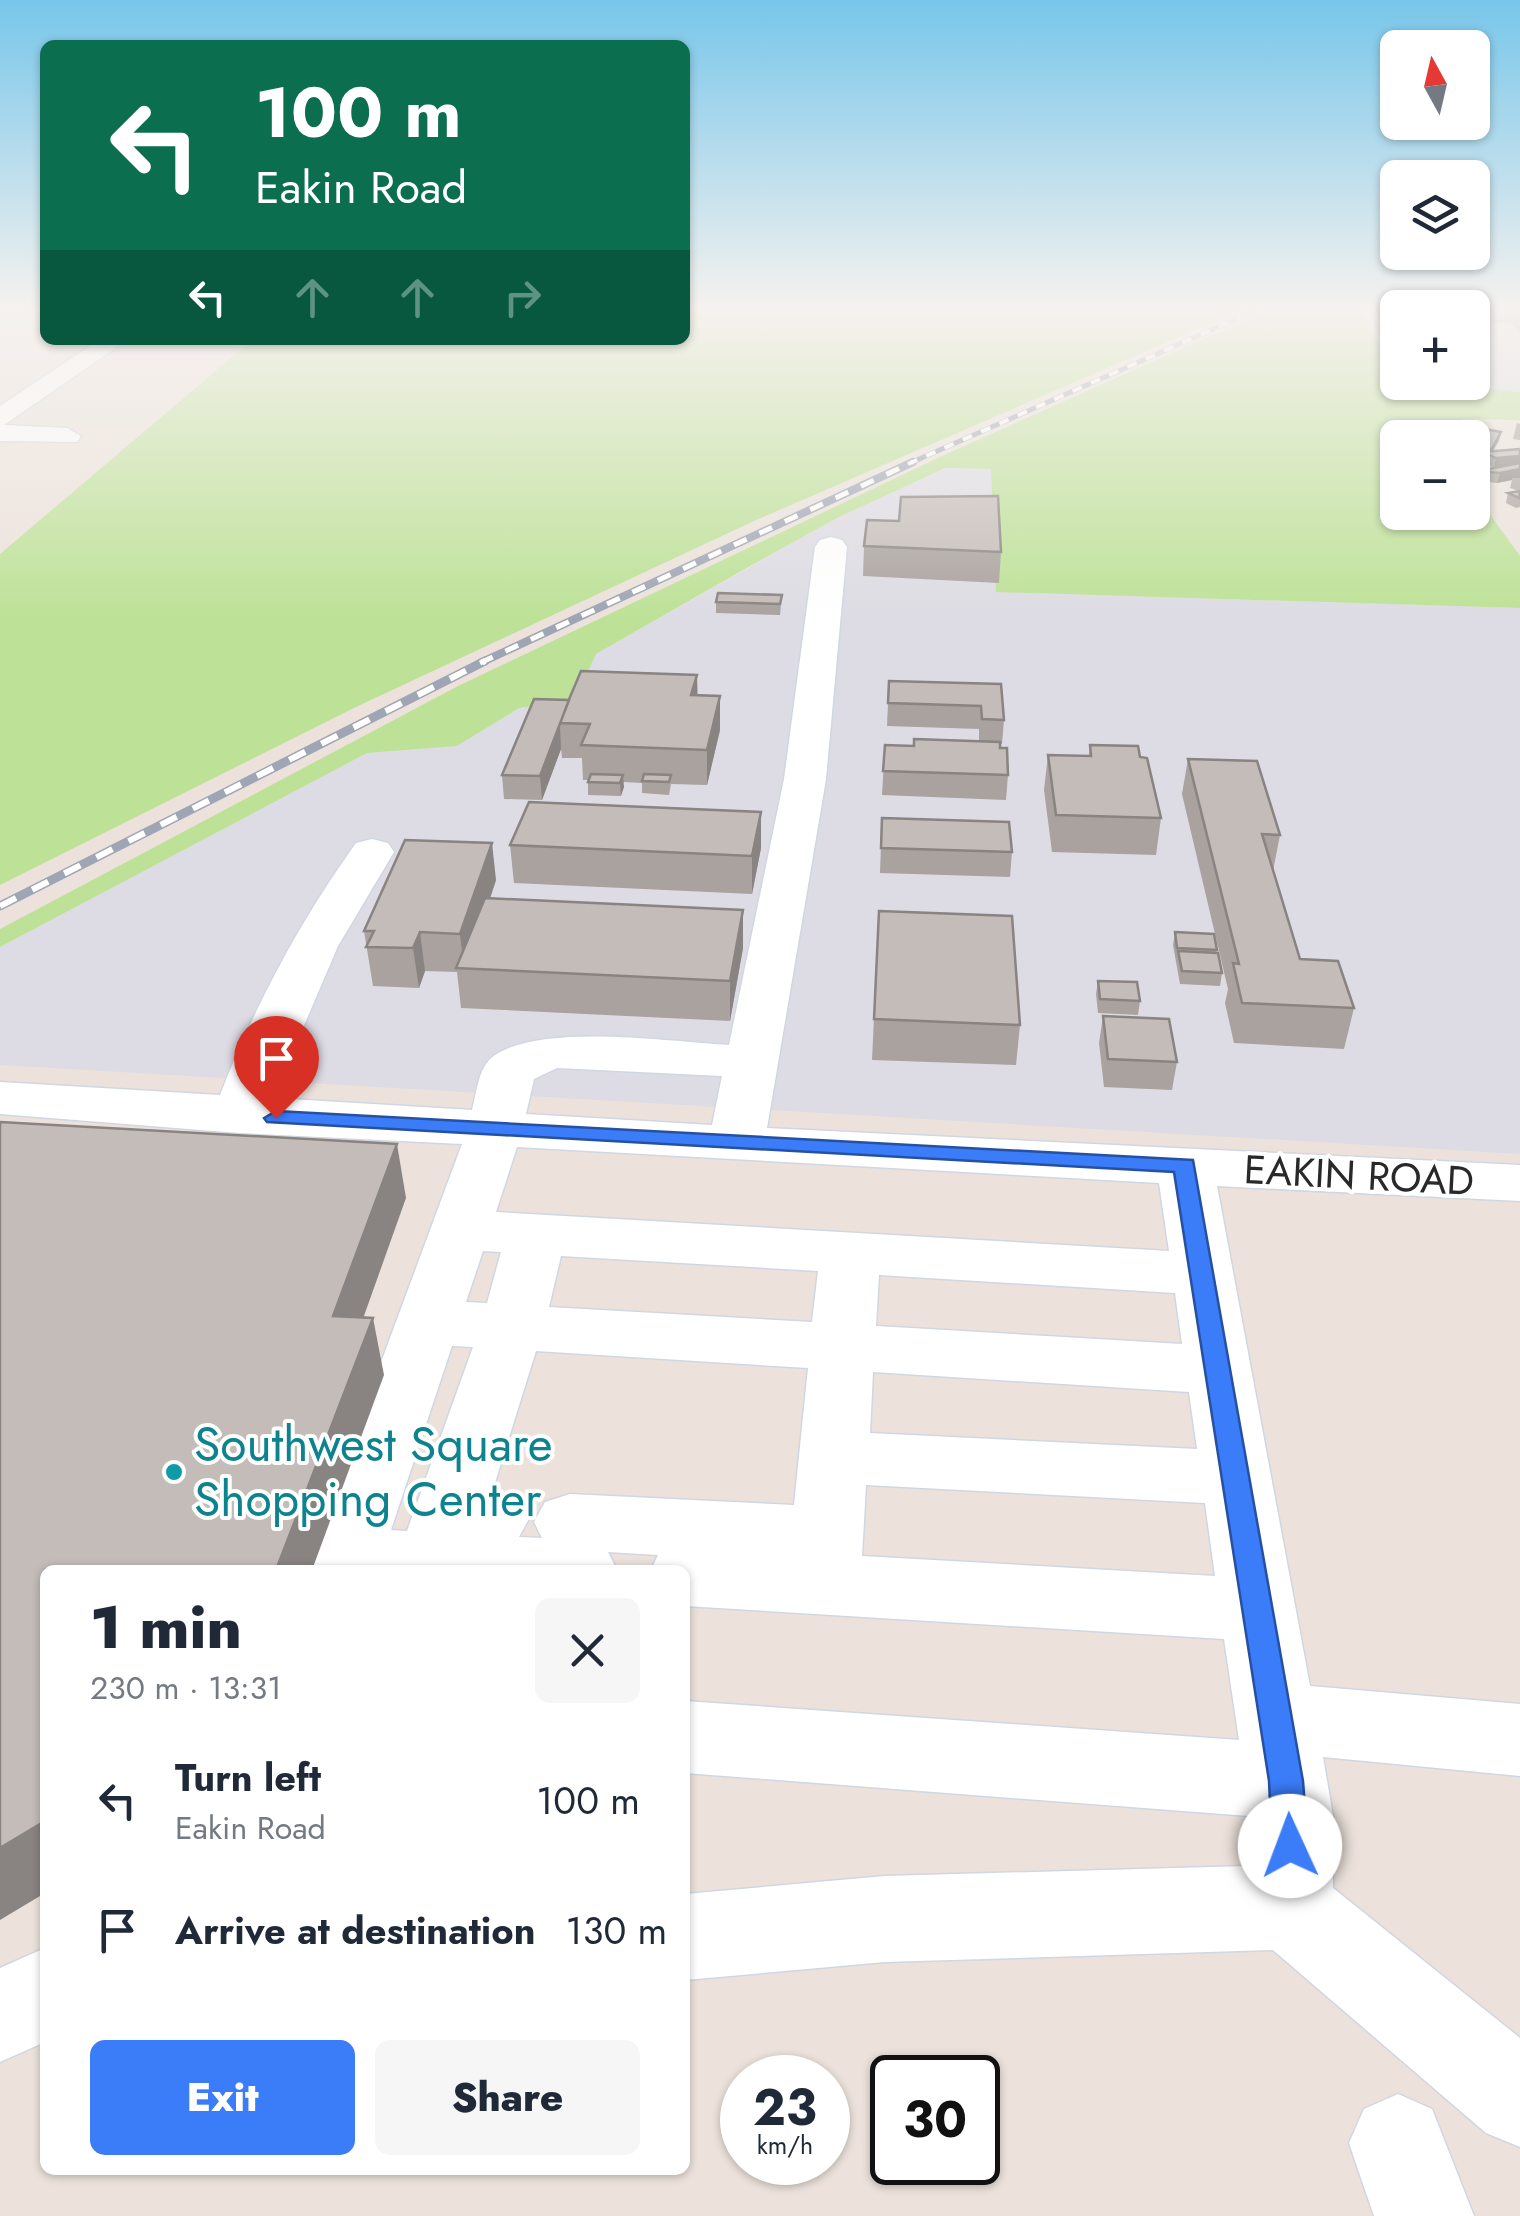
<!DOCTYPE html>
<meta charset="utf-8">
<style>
:root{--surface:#fff;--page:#f6f6f7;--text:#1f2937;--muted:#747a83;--accent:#3b7cf9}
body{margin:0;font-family:Jost,sans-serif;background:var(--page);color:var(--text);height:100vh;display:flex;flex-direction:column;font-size:38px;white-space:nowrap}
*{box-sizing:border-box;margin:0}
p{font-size:32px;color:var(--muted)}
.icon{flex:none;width:55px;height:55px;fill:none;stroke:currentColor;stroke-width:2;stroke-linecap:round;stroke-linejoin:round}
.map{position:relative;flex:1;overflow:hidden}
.panel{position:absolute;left:40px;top:1565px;width:650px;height:610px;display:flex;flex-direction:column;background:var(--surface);border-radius:15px;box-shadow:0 2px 8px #0004}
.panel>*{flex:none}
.guide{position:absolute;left:40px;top:40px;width:650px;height:305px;border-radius:15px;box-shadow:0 2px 8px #0004;background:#0b6e4f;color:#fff;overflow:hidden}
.needle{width:65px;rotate:352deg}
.tools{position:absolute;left:1380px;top:30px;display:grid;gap:20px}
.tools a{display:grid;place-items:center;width:110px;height:110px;border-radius:15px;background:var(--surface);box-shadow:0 2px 8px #0004;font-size:50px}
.speed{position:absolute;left:720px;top:2055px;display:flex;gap:20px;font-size:50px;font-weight:700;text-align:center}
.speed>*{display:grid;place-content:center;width:130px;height:130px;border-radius:50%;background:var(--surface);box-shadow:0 2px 8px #0004;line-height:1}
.speed small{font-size:25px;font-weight:400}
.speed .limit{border:5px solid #111;border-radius:15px;background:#fff;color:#111}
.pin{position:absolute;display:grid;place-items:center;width:85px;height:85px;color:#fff;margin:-102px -42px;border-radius:50% 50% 50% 0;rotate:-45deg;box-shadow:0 0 10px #0007}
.pin .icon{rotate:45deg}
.me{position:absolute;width:110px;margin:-55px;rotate:358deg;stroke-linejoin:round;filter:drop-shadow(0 0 8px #0008)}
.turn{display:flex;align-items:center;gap:35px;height:210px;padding:0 50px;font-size:45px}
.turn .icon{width:130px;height:130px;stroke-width:2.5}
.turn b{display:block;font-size:70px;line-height:85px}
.lanes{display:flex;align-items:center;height:95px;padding:0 50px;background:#0003;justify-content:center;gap:50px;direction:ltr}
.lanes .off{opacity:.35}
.round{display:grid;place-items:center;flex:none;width:105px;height:105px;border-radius:15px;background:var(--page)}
.head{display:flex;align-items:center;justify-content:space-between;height:170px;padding:0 50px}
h1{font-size:60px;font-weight:800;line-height:75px}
.button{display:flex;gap:20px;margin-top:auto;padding:20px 50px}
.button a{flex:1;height:115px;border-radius:15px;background:var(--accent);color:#fff;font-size:40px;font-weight:800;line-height:115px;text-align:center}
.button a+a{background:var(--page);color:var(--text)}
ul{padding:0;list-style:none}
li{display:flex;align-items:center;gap:30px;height:130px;padding:0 50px}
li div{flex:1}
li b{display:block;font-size:38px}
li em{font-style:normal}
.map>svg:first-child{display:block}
.industrial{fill:#dddce4}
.green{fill:#bde297}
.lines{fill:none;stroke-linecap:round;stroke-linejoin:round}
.minor-casing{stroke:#d0d7e2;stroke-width:3}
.minor{fill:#fff;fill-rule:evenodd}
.rail-far2-casing{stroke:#9ea5b4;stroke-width:5}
.rail-far1-casing{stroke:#9ea5b4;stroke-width:8}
.rail-casing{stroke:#9ea5b4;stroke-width:9}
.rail-far2{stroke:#fff;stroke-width:4;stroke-dasharray:10;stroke-linecap:butt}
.rail-far1{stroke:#fff;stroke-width:5;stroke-dasharray:14;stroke-linecap:butt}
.rail{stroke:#fff;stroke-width:6;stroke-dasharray:18;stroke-linecap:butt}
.wall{fill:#a9a29e}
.shaded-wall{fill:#898481}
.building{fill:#c4bcb8;stroke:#898481;stroke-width:2.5}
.route{fill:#3b7cf9;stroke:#2651a2;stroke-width:2.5}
.culture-dot{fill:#0f9aa8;stroke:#fff;stroke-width:4}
.labels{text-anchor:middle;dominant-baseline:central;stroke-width:8;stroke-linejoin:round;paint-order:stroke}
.street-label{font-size:40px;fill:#292929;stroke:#fff}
.near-culture-label{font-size:48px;fill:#0d838f;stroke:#fff;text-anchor:start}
</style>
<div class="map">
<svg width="1520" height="2216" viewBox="0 0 1520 2216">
<rect width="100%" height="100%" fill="#ece2db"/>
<g class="industrial">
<path d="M1473 308 1520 309V392L1448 383 1472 382Z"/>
<path d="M945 468 991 469 997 592 1520 608V1154L0 1065V947L367 753 457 746 519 708 574 701 596 654 837 518Z"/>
</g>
<g class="green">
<path d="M685 308H1246L754 521 356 707 0 885V554L252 340H685Z"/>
<path d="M1273 308H1360L1374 336 1397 362 1398 382 1448 383 1520 392V420L1462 419 1451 437 1398 438V512H1472L1473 491 1520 556V608L996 592 991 469 945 468 837 518 750 566 596 654 574 701 519 708 457 746 367 753 0 947V929L458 686 944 455Z"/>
</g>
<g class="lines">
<g class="minor-casing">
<g id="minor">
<path d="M1369 308H1391L1398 318V334L1380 327Z"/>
<path d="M99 340H127L4 425 67 428 81 436 77 442 0 441V406Z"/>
<path d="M831 537 842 540 847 547 826 779 767 1128 1520 1165V1201L1217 1186 1310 1686 1520 1704V1776L1323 1757 1333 1816V1888L1520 2038V2147L1486 2133 1273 1950 885 1962 685 1980V1894L885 1876 1247 1866 1249 1816 685 1773V1701L1239 1740 1224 1639 685 1606V1570H651L658 1555 608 1552 617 1570H304L462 1144 239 1133 0 1114V1082L220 1095C255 1005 300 921 356 843L372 839 388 843 394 852 338 946 273 1098 472 1110C476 1095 478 1071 490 1059 534 1021 671 1042 729 1045L784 779 815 547 820 540ZM557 1068 722 1076 712 1125 526 1114 534 1079ZM517 1147 1159 1183 1169 1251 496 1212ZM483 1251 501 1252 487 1303 466 1302ZM561 1256 818 1271 812 1322 549 1307ZM879 1275 1175 1293 1182 1344 876 1326ZM452 1346 473 1347 407 1531 391 1530ZM536 1351 808 1368 794 1505 570 1494 545 1502 534 1522 542 1538 519 1537 530 1517 519 1497 493 1489ZM873 1372 1189 1392 1197 1449 870 1433ZM866 1485 1205 1503 1215 1576 862 1556Z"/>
<path d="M45 1948V2042L0 2062V1968Z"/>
<path d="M1398 2094 1432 2109 1474 2216H1374L1349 2143 1364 2109Z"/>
</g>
</g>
<use href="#minor" class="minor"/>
<g class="rail-far2-casing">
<path id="rail-far2" d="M908 464 1261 308"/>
</g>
<g class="rail-far1-casing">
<path id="rail-far1" d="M480 663 913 462"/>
</g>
<g class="rail-casing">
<path id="rail" d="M0 906 485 661"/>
</g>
<use href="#rail-far2" class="rail-far2"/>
<use href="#rail-far1" class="rail-far1"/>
<use href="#rail" class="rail"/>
</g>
<g class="wall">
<path d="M1472 308H1520V332L1511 323H1472Z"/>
<path d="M1517 423 1520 424V440L1513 439Z"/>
<path d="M1501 432 1499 441 1493 451 1520 449V507L1516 508 1506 503 1508 493 1519 491 1510 488 1512 480 1497 483 1477 481 1479 471 1494 468 1481 462 1482 457 1472 456 1474 447Z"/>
<path d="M899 521 1001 552 999 583 863 576 864 546Z"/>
<path d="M782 595 780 615 716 613V602Z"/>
<path d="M697 675V695L720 730 707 785 671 784 669 795 642 793V783L623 782 621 796 588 795V780H583L582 758H562L561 749 542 800 504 799 502 775 569 700Z"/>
<path d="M889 681 1001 684 1004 720 1002 744H1000L1008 775 1006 800 882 795 885 745 914 746 979 741V729L887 726Z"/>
<path d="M1090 745 1140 757 1161 818 1156 855 1052 852 1044 790 1048 755 1089 756Z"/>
<path d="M1188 759 1280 835 1273 871 1300 959 1354 1008 1344 1049 1234 1043 1225 1003 1228 989 1182 794Z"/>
<path d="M882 818 1012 852 1010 877 880 873Z"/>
<path d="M510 845 761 848 752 894 514 883Z"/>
<path d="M496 880 490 899 743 948 730 1021 461 1008 457 972 425 971 419 988 373 986 364 931Z"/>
<path d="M879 911 1020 1025 1016 1065 872 1060Z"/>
<path d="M1175 932 1217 950 1216 953 1222 973 1220 986 1180 984 1173 945Z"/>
<path d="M1098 981 1140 1001 1138 1015 1098 1013 1096 994Z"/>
<path d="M1103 1016 1177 1062 1172 1090 1104 1087 1099 1043Z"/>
</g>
<g class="shaded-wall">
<path d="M1520 456V466L1494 468 1496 458Z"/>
<path d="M1520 469V478H1512V480L1497 483 1500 473Z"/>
<path d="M697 675 698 709 691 695Z"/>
<path d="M720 696V730L707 785V750Z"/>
<path d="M560 726 561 749 542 800 540 776Z"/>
<path d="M623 775 624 787 621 796 620 783Z"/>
<path d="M761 812V848L752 894V856Z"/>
<path d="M492 843 496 880 466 969H464L460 934Z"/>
<path d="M743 910V948L730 1021V981Z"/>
<path d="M420 932 425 971 419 988 413 948Z"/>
<path d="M397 1144 406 1198 344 1372 333 1316Z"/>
<path d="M373 1318 384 1375 312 1570H276Z"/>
<path d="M45 1821V1893L0 1920V1848Z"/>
</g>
<g class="building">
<path d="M1484 429 1501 432 1492 449 1474 447Z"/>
<path d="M1520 449V456L1496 458 1484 452Z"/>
<path d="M1520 463V469L1500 473 1479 471Z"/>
<path d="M1520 491 1519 498 1508 493Z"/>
<path d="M998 496 1001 552 864 546 867 520 899 521 901 497Z"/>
<path d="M718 593 782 595 780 604 716 602Z"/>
<path d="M581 671 697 675 691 695 720 696 707 750 581 745 590 724 559 723Z"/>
<path d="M889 681 1001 684 1004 720 982 719 981 706 888 703Z"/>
<path d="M534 699 569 700 540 776 502 775Z"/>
<path d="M914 739 1000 742V748H1007L1008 775 883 771 885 745 914 746Z"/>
<path d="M1090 745 1138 746 1140 757 1147 758 1161 818 1056 815 1048 755 1091 756Z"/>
<path d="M1188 759 1257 761 1280 835 1262 834 1300 959 1338 961 1354 1008 1242 1003 1233 963 1239 964Z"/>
<path d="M591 774 623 775 620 783 588 782Z"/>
<path d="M644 774 671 775 669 782 642 781Z"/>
<path d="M529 802 761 812 752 856 510 845Z"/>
<path d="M882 818 1009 822 1012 852 881 848Z"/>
<path d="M405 840 492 843 460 934 420 932 413 948 366 947 374 931H364Z"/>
<path d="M485 898 743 910 730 981 456 968Z"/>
<path d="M879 911 1012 916 1020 1025 874 1019Z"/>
<path d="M1175 932 1214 934 1217 950 1177 948Z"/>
<path d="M1178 951 1218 953 1222 973 1182 971Z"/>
<path d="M1098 981 1137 982 1140 1001 1100 999Z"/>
<path d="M1103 1016 1169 1019 1177 1062 1108 1059Z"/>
<path d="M0 1122 397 1144 333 1316 373 1318 276 1570H45V1821L0 1848Z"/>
</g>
<linearGradient id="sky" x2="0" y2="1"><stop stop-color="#77c6ea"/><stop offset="0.5" stop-color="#f6f2ef"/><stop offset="1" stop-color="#f6f2ef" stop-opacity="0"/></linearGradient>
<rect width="1520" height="618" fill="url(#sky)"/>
<path class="route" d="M276 1111 1193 1160 1303 1781 1308 1846 1302 1858 1290 1863 1278 1858 1272 1846 1269 1781 1174 1172 267 1122 264 1118Z"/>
<circle class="culture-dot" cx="174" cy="1472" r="10"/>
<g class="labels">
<g class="street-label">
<text transform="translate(1359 1175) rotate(3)">EAKIN ROAD</text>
</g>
<g class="near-culture-label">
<text x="194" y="1444">Southwest Square<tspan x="194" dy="55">Shopping Center</tspan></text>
</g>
</g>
</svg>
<div class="tools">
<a><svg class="needle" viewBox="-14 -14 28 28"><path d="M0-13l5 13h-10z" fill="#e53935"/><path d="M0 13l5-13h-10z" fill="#747a83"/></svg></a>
<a><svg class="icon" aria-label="layers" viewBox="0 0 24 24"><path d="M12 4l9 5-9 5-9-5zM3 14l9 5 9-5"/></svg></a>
<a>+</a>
<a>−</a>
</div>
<div class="speed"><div>23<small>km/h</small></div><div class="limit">30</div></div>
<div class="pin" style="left:276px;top:1118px;background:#d93025"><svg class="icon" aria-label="arrive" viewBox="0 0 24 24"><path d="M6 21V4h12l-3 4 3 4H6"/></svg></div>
<svg class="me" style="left:1290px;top:1846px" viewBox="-20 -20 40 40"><circle r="19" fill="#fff"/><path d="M0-13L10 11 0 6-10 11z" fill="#3b7cf9"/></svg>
<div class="guide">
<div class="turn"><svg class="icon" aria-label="left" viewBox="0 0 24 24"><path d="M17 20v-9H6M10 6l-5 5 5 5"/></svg><div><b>100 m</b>Eakin Road</div></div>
<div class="lanes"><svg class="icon" aria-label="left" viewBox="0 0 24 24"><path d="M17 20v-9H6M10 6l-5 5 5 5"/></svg><svg class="icon off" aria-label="ahead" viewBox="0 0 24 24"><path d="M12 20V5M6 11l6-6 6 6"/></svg><svg class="icon off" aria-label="ahead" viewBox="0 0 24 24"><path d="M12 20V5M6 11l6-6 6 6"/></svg><svg class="icon off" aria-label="right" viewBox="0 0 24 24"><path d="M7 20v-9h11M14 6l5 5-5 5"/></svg></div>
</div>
<section class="panel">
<div class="head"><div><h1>1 min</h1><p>230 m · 13:31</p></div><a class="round"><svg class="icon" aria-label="close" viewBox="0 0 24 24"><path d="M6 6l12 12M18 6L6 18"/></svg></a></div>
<ul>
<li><svg class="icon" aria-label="left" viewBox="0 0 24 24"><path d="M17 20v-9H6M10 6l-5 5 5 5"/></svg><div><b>Turn left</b><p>Eakin Road</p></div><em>100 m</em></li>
<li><svg class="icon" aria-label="arrive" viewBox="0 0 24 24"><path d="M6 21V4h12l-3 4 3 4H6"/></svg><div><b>Arrive at destination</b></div><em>130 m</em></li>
</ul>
<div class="button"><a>Exit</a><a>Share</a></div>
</section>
</div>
